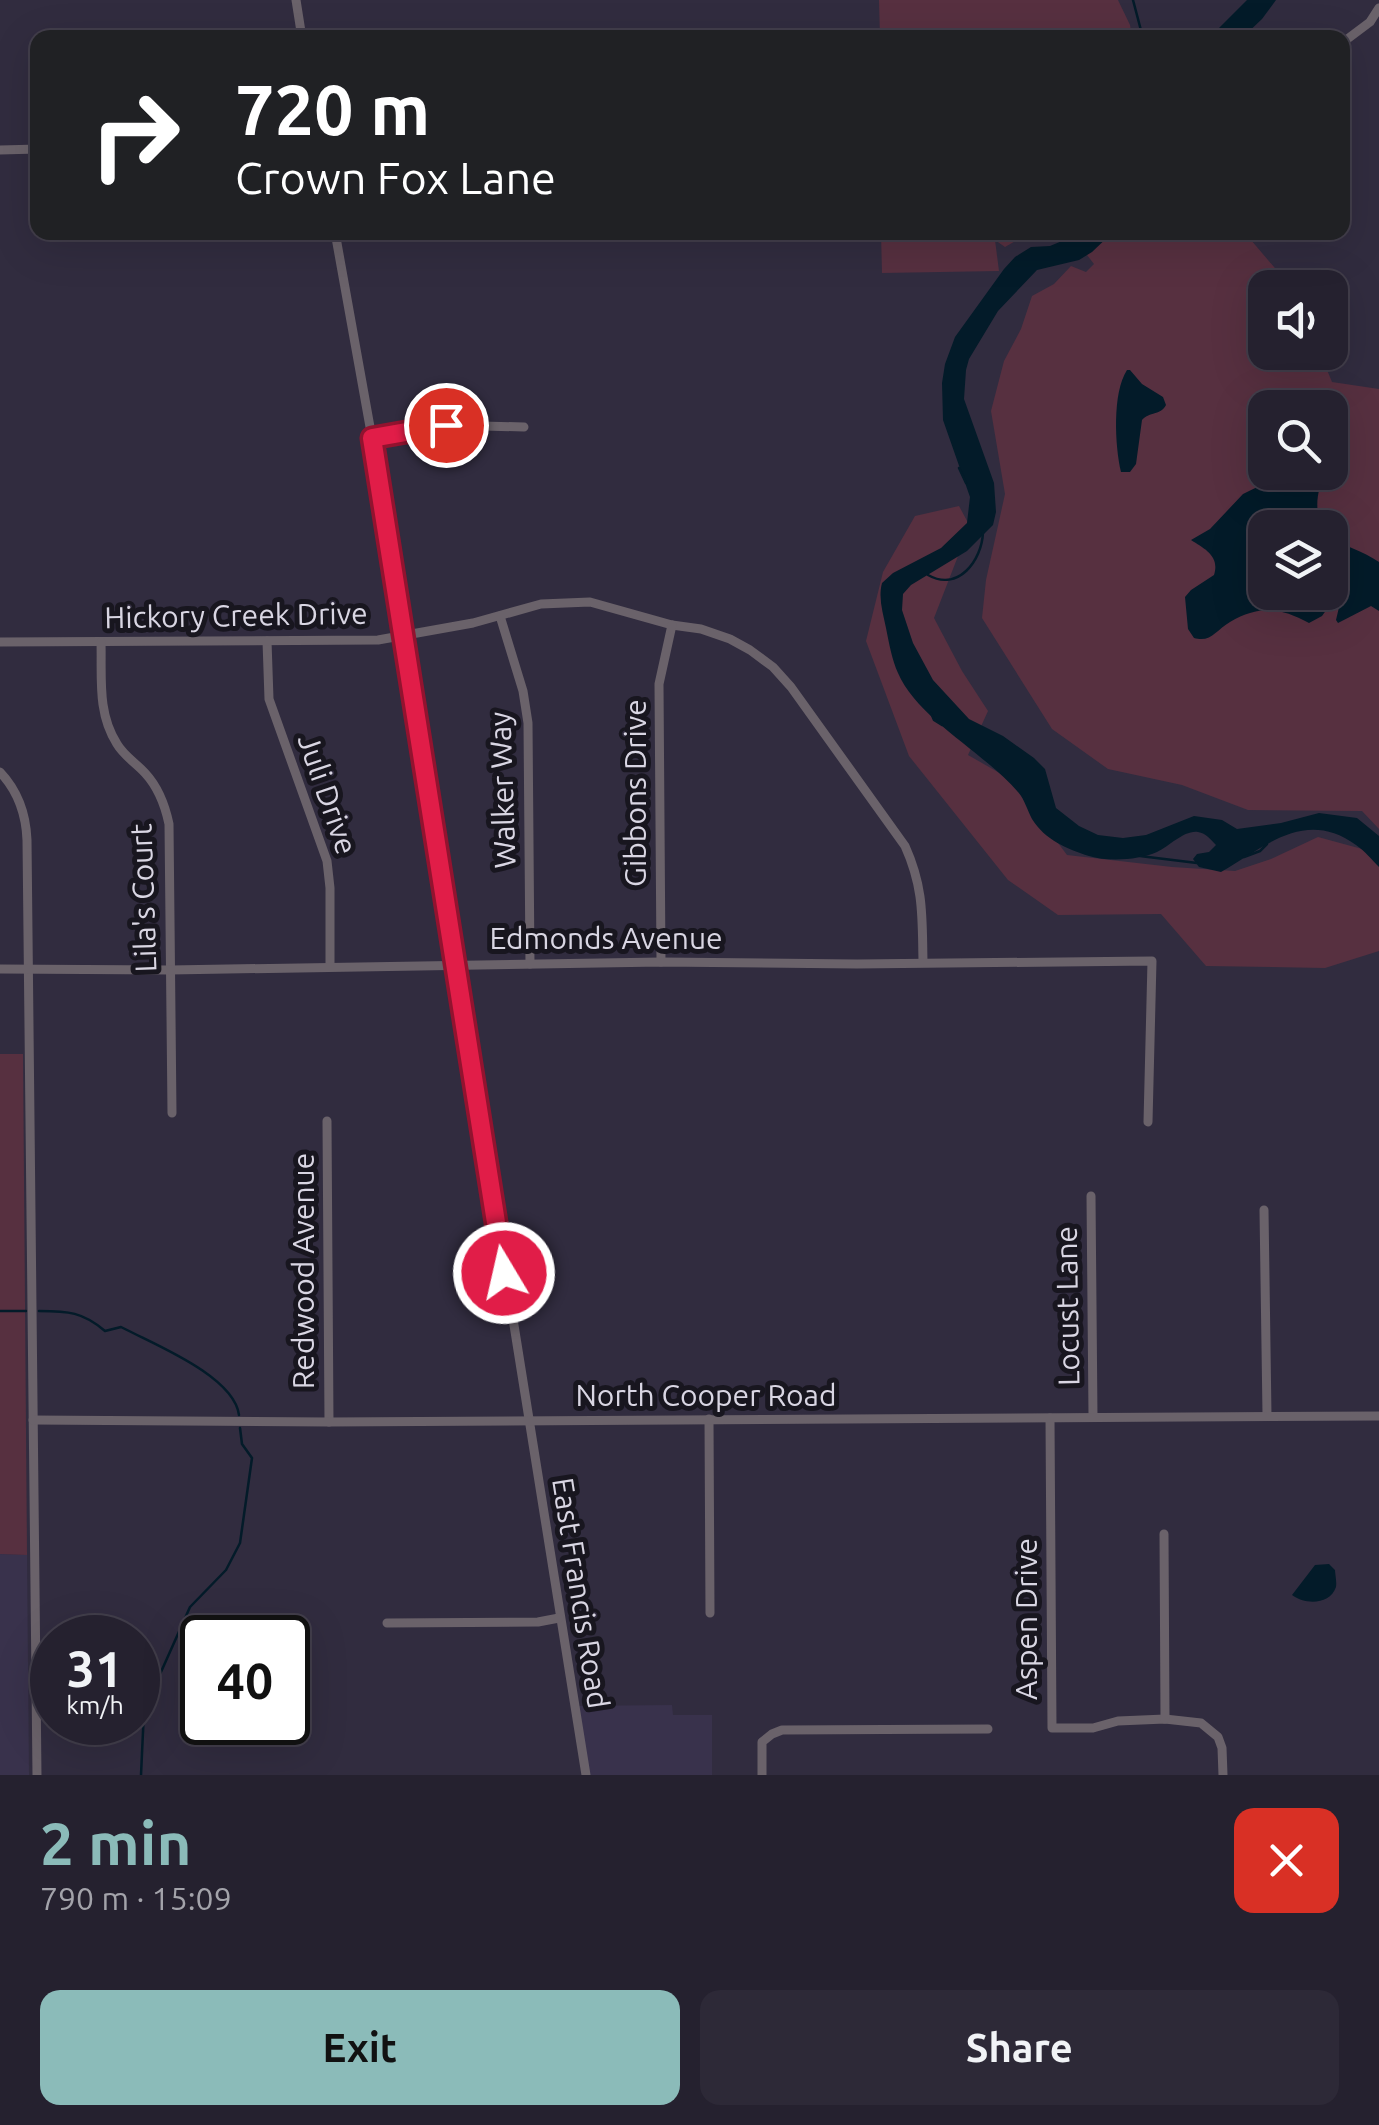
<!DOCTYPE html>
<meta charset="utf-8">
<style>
:root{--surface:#25212f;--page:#2d2937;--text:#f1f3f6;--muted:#a3a3aa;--line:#423e4b;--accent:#8bbbb9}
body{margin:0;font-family:Ubuntu,sans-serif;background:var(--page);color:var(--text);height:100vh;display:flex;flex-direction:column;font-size:38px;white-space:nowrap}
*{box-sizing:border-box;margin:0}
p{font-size:32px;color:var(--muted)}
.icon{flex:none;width:55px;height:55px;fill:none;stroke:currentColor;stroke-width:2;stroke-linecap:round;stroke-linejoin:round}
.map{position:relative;height:1775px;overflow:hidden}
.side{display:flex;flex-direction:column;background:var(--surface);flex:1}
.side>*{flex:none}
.hud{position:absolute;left:30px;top:30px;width:1320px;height:210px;border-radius:20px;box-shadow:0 10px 40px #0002,0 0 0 2px var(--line);background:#202124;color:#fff;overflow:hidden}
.buttons{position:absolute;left:1248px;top:270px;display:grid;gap:20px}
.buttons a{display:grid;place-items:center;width:100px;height:100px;border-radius:20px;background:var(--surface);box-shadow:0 10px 40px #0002,0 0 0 2px var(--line);font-size:50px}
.speed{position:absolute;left:30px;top:1615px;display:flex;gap:20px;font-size:50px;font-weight:700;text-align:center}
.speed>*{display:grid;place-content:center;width:130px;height:130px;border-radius:50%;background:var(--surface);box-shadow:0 10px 40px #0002,0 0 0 2px var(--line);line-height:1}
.speed small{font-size:25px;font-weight:400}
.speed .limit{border:5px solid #111;border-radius:15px;background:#fff;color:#111}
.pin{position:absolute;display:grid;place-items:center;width:85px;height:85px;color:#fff;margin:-42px;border:5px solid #fff;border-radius:50%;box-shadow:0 2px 10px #0007}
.me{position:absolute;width:110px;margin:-55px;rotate:351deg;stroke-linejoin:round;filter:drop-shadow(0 0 8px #0008)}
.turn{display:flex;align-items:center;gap:35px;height:210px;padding:0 40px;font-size:45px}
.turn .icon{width:130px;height:130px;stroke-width:2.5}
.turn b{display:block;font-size:70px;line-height:85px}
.round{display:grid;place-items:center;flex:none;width:105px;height:105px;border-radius:20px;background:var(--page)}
.overview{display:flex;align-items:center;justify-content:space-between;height:170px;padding:0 40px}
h1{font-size:60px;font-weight:700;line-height:75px;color:var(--accent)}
.cta{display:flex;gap:20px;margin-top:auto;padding:20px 40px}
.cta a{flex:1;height:115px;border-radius:20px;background:var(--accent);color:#111;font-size:40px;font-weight:700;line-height:115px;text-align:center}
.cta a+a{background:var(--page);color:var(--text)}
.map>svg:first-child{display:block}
.built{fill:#39324c}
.green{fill:#573040;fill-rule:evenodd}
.water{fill:#031b29}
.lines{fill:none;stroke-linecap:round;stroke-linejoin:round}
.stream{stroke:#031b29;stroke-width:2.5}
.minor{stroke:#6a626a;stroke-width:9}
.route-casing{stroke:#92132f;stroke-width:25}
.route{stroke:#e11d48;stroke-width:18}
.labels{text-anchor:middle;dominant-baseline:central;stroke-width:10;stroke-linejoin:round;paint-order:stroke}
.street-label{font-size:30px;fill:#d9d6e3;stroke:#18161f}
</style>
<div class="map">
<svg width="1379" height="1775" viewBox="0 0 1379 1775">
<rect width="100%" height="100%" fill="#312c3f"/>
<g class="built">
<path d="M0 1554 27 1555 29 1775H0Z"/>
<path d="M672 1705 673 1715H712V1775H588L575 1706Z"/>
</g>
<g class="green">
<path d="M879 0H1118L1130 25 1132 37H880Z"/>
<path d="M881 233V232L1029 233 1005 247 995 240 999 271 882 273Z"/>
<path d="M1070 233H1245L1291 287 1265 288V352L1320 353 1332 382 1379 389V829L1362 811 1248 810 1182 785 1108 769 1052 729 982 618 986 580 1005 494 991 411 1004 361 1021 329 1032 296 1054 284 1071 266 1086 272 1094 264ZM1265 408H1330V472H1265ZM1265 528H1330V592H1265Z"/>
<path d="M959 506 973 532 960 551 934 618 962 671 988 711 968 755 1010 779 1067 855 1172 867 1235 871 1271 859 1318 837 1373 852 1379 855V951L1325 968 1206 966 1161 914 1058 915 1008 880 909 756 866 641 883 572 915 516Z"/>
<path d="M0 1054H23L27 1555 0 1554Z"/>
</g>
<g class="water">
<path d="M1247 0H1276L1262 19 1243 37H1210Z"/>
<path d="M1081 233H1112L1092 252 1079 260 1037 270 998 311 969 359 966 370 964 399 994 483 996 512 993 525 967 551 911 585 903 594 902 610 913 643 933 680 969 719 1003 736 1034 758 1045 769 1056 808 1079 826 1098 835 1123 838 1146 835 1194 816 1222 820 1237 829 1281 823 1319 813 1357 818 1379 836V867C1372 860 1365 851 1356 845 1305 808 1265 847 1221 872L1199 867 1193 859 1197 854 1209 852 1216 845C1211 840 1206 833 1198 832 1184 830 1170 846 1157 852 1139 860 1108 862 1089 856 1067 849 1045 840 1032 819 1027 810 1025 800 1018 792 986 754 917 718 898 673 892 660 889 643 886 628 883 613 878 598 882 583L893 573 941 548 967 523 970 497 943 420 942 383 945 364 955 337 1004 269 1015 257 1031 247 1050 246Z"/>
<path d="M1127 370H1130L1142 384 1163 397 1166 405C1160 416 1150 411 1142 420L1136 464 1130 472H1121C1115 446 1112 393 1127 370Z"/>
<path d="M1286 473H1324C1318 492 1313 508 1323 527L1265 528V592H1330V536C1345 547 1363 551 1379 562V611L1371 606 1338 623 1336 620 1340 603 1337 601 1332 602 1322 616 1309 623C1280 607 1260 605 1230 622 1216 630 1211 643 1194 638L1188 629 1185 597 1191 590 1214 575C1220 556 1205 549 1191 540L1210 529 1243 494Z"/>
<path d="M1329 1564 1335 1570C1335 1573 1337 1583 1336 1587 1330 1605 1305 1605 1292 1595L1315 1565Z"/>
</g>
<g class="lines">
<g class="stream">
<path d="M1133 0 1143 38"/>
<path d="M959 468 966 483"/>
<path d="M928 575C958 592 982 561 983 532"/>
<path d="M931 713 934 720 942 725"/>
<path d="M1140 856 1197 863"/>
<path d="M1244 857 1260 851 1267 844"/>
<path d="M0 1311H26"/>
<path d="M39 1311C68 1311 83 1312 105 1331L121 1327 127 1330C158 1346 234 1377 239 1415"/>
<path d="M141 1775 144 1710 190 1607 226 1570 240 1543 252 1458 242 1444 240 1428"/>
</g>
<g class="minor">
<path d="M296 0 302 38"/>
<path d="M1342 43 1370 22 1379 8"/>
<path d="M0 150 38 149"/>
<path d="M335 232 372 438 586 1775"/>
<path d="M372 438 446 425 524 427"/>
<path d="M500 616 523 691 528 723 530 964"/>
<path d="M267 641 269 699 327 861 330 888V966"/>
<path d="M0 642 378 640 473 623 541 604 590 602 672 625 701 629 730 639 750 650 773 667 791 687 905 846C924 888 922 917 923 961"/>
<path d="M101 642C102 677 97 713 117 744 124 756 136 763 145 773 158 787 165 805 169 824L172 1113"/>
<path d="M0 772C18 791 26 814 27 840 31 1152 33 1463 37 1775"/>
<path d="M661 962 659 684 672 625"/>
<path d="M0 969 170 970 661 962 857 964 1152 961 1148 1122"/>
<path d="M327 1121 329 1422"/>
<path d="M1091 1196 1093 1416"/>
<path d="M1264 1210 1267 1415"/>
<path d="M1050 1418 1052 1728H1093L1118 1721 1165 1719 1201 1723 1218 1737 1222 1748 1223 1775"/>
<path d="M709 1419 710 1613"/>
<path d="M33 1420 329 1422 1379 1416"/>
<path d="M1164 1534 1165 1719"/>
<path d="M387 1623 538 1622 559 1618"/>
<path d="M762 1775V1742L772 1734 782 1730 988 1729"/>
</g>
</g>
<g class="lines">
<g class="route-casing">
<path id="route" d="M446 425 372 438 504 1273"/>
</g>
<use href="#route" class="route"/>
</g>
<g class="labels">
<g class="street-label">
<text transform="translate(236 615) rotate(-1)">Hickory Creek Drive</text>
<text transform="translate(502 790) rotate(-92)">Walker Way</text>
<text transform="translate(635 793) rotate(-90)">Gibbons Drive</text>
<text transform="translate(328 794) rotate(71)">Juli Drive</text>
<text transform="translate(143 898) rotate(-92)">Lila's Court</text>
<text x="606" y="938">Edmonds Avenue</text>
<text transform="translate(303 1271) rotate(-90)">Redwood Avenue</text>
<text transform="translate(1067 1306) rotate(-91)">Locust Lane</text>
<text x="706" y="1395">North Cooper Road</text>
<text transform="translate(581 1593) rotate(81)">East Francis Road</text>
<text transform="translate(1026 1619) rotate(-90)">Aspen Drive</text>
</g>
</g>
</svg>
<div class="buttons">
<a><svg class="icon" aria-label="sound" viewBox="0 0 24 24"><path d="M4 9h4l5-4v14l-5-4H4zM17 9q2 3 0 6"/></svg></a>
<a><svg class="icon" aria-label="search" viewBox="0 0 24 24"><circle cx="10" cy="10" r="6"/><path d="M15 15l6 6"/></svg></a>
<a><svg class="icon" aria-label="layers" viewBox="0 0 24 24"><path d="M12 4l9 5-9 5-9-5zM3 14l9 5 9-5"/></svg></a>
</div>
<div class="speed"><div>31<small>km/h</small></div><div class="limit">40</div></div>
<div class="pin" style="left:446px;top:425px;background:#d93025"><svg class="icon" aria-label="arrive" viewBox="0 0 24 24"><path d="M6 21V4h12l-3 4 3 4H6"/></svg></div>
<svg class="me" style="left:504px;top:1273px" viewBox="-20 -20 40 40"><circle r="17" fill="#e11d48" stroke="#fff" stroke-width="3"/><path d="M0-11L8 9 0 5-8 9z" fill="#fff"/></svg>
<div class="hud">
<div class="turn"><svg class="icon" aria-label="right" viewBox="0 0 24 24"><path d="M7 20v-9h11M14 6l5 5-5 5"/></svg><div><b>720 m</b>Crown Fox Lane</div></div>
</div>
</div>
<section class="side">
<div class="overview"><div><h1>2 min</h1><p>790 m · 15:09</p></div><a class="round" style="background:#d93025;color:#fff"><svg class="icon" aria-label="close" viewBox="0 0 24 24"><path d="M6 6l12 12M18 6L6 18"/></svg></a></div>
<div class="cta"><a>Exit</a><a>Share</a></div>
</section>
